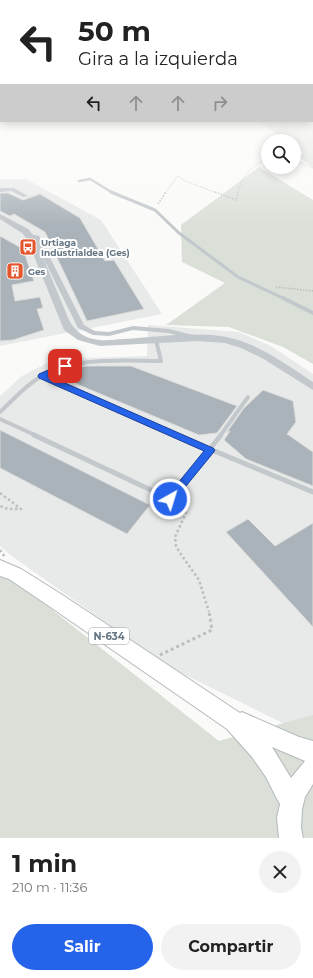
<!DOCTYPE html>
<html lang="es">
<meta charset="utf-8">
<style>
:root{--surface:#fff;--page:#f2f2f2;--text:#222;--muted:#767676;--accent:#2563eb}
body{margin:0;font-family:Montserrat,sans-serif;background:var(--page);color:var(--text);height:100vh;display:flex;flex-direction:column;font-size:15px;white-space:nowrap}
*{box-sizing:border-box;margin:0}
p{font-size:13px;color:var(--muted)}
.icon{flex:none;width:22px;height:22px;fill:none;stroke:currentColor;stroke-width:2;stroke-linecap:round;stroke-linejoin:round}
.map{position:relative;height:838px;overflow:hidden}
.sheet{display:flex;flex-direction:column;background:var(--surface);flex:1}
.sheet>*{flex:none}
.banner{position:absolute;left:0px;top:0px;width:313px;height:122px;box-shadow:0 2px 10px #0003;background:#fff;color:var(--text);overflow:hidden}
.controls{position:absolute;left:261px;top:134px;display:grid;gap:8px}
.controls a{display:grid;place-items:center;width:40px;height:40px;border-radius:50%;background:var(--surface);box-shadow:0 2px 10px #0003;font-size:20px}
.pin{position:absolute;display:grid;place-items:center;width:34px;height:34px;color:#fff;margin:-17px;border-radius:8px;box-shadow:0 2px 6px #0006}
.me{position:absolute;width:44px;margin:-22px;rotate:39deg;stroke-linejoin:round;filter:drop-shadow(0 0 3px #0008)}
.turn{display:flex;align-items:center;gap:14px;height:84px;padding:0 12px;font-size:18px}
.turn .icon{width:52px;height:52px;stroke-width:2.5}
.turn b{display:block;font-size:28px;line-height:34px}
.lanes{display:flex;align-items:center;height:38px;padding:0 12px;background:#0003;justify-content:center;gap:20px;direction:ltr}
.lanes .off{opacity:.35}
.round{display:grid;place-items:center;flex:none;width:42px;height:42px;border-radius:21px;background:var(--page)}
.head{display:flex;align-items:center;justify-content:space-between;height:68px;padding:0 12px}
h1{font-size:24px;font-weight:700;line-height:30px}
.cta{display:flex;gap:8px;margin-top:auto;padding:8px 12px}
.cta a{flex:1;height:46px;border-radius:24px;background:var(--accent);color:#fff;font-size:16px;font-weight:700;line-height:46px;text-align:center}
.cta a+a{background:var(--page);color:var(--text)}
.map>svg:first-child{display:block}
.built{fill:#e8e9e9}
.green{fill:#dadfd7}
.building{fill:#aab3b9;stroke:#dcdcda}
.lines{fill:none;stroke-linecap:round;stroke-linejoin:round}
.trunk-casing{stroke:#b4b9bd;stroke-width:2}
.path-far3{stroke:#bbbfc2;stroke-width:1;stroke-dasharray:1 1;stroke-linecap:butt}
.path-far2{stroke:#bbbfc2;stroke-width:1.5;stroke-dasharray:1.5 1.5;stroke-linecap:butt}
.path-far1{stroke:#bbbfc2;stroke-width:2.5;stroke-dasharray:2.5 2.5;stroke-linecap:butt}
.path{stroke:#bbbfc2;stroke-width:3;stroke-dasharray:3 3;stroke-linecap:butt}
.service-far3{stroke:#c3c8cc;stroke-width:2.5}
.service-far2{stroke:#c3c8cc;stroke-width:3}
.service-far1{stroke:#c3c8cc;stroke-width:4}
.service{stroke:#c3c8cc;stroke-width:5}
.minor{fill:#c3c8cc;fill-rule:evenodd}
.tertiary{fill:#c3c8cc;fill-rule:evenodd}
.trunk{fill:#fff;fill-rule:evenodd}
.route{fill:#2563eb;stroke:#184099}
.labels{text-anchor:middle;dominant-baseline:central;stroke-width:4;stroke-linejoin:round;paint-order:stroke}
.far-poi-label{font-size:9px;font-weight:bold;fill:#657683;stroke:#fff;text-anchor:start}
.shield{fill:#fff;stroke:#939fa8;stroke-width:1}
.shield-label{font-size:10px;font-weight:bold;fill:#657683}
</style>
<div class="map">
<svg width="313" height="838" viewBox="0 0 313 838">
<rect width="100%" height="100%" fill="#fafaf8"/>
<g class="built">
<path d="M0 179H26L101 220 162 314 0 346Z"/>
<path d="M148 325 239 332 271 346 313 374V735L309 736 167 666 9 554 0 546V396L22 376 55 359 147 356Z"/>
</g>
<g class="green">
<path d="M312 110H313V168L299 157 303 152 294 146V141H287L258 121H312Z"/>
<path d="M259 167 313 200V364L283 347 229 327 166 325 225 283 182 262 181 225Z"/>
<path d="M0 562 41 601 219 741 313 715V838H0Z"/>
</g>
<g class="building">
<path d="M0 193H8L23 200 40 194 80 218 105 261 114 260 144 309 87 321 45 232 14 214 10 216 0 211Z"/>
<path d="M0 236 23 249 34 281 12 285 15 301 40 297 43 308 37 309 44 330 13 340 0 341Z"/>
<path d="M85 366H131L237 406 217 433 199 435 79 385 72 380 71 374 78 368Z"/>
<path d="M263 390 293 401 296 422 287 434 313 452V486L246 459 224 440 230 431 227 432 244 408Z"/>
<path d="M0 430 150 505 127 534 0 468Z"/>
<path d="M248 519 275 546 313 523V627L226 532Z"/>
</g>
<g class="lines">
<g class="trunk-casing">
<path id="trunk" d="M0 560 21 569 61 594 240 713 242 712 299 737 313 741V784L305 797 302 809 301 828 303 838H279L277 818 280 804 277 799 266 777 252 757 227 729 49 606 9 579 0 576ZM272 747 305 761 291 778Z"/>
</g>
<g class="path-far3">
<path d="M294 160 313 168"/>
<path d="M165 193 178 176 185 181 217 193"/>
<path d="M238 193C241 177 253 164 268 158"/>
</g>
<g class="path-far2">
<path d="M215 192 236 200 238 192"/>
<path d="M158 204 166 192"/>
<path d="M276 287 313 291"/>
</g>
<g class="path-far1">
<path d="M0 493 21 509H8L0 506"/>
<path d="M178 500 184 504 186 513 175 537 176 546 180 553 199 580 209 612"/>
<path d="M0 550 5 557"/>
</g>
<path class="path" d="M160 655 212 630 209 611"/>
<path class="service-far3" d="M79 181 90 179 113 193"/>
<path class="service-far2" d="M111 192 155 210 179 233 238 277 285 299"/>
<g class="service-far1">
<path d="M283 298 313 313"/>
<path d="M42 376 179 436"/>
<path d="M0 412C12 401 23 388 37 379 72 356 121 361 161 361L156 340"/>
<path d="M0 419 37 436"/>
<path d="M220 436 248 397"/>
</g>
<g class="service">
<path d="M34 435 170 499 221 435"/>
<path d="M176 435 313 492"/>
</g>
<g class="minor">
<path d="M0 188H14L28 196 23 197 11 191 0 192Z"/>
<path d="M34 235 39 236 84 325 95 331 109 332 133 326 169 329 197 336 198 338 194 340 169 333 133 330 109 336 93 335 78 328 34 239 31 240 28 238Z"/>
</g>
<path class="tertiary" d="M0 214 28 229 34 236 69 320C75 332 86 339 100 340 108 341 117 339 124 339 156 337 197 331 227 337 259 344 286 364 313 382V390L262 358 241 348 225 343 197 341 100 346 78 340 64 330 27 239 22 233 0 219Z"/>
<use href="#trunk" class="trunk"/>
</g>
<linearGradient id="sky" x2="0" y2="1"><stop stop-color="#96bcdc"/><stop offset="0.48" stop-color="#fdfdfc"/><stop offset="1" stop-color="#fdfdfc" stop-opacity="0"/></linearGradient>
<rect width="313" height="227" fill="url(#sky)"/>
<path class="route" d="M65 363 69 366 68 368 49 376 213 448 215 450 213 453 173 502H166L165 499 204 451 39 378 38 376 39 374Z"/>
<defs>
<g id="bus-square" transform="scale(0.9)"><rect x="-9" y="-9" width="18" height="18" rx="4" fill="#e4572e" stroke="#fff"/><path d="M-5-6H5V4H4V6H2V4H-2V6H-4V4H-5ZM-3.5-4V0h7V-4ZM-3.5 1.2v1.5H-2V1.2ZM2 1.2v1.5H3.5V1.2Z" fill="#fff"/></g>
<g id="building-square" transform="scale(0.9)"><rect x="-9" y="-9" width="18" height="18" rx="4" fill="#e4572e" stroke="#fff"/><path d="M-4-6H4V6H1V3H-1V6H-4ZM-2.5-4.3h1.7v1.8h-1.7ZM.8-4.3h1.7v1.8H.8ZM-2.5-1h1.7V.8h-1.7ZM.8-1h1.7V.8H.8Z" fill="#fff"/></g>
</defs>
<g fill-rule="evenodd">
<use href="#bus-square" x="28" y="247"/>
<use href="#building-square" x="15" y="271"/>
</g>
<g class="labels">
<g class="far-poi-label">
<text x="41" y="242">Urtiaga<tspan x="41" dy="10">Industrialdea (Ges)</tspan></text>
<text x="28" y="271">Ges</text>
</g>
<rect class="shield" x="89" y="628" width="40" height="16" rx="3"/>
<g class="shield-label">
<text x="109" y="636">N-634</text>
</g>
</g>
</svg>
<div class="controls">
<a><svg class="icon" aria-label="search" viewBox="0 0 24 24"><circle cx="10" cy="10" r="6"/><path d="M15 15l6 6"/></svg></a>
</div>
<div class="pin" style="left:65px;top:366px;background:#d93025"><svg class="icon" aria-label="arrive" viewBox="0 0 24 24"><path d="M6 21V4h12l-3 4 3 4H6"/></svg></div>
<svg class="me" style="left:170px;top:499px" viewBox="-20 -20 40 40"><circle r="17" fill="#2563eb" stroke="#fff" stroke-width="3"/><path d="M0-11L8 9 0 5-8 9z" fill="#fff"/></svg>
<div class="banner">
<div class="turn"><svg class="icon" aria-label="left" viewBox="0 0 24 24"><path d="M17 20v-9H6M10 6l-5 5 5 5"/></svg><div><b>50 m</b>Gira a la izquierda</div></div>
<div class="lanes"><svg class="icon" aria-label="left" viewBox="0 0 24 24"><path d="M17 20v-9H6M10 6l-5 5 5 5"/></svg><svg class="icon off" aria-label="ahead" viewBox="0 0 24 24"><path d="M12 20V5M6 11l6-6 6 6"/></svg><svg class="icon off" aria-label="ahead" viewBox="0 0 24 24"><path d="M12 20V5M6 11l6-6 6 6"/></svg><svg class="icon off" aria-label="right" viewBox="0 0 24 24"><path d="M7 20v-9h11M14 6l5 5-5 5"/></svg></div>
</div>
</div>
<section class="sheet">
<div class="head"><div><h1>1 min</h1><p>210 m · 11:36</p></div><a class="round"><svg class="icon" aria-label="close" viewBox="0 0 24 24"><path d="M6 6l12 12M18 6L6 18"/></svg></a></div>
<div class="cta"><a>Salir</a><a>Compartir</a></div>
</section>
